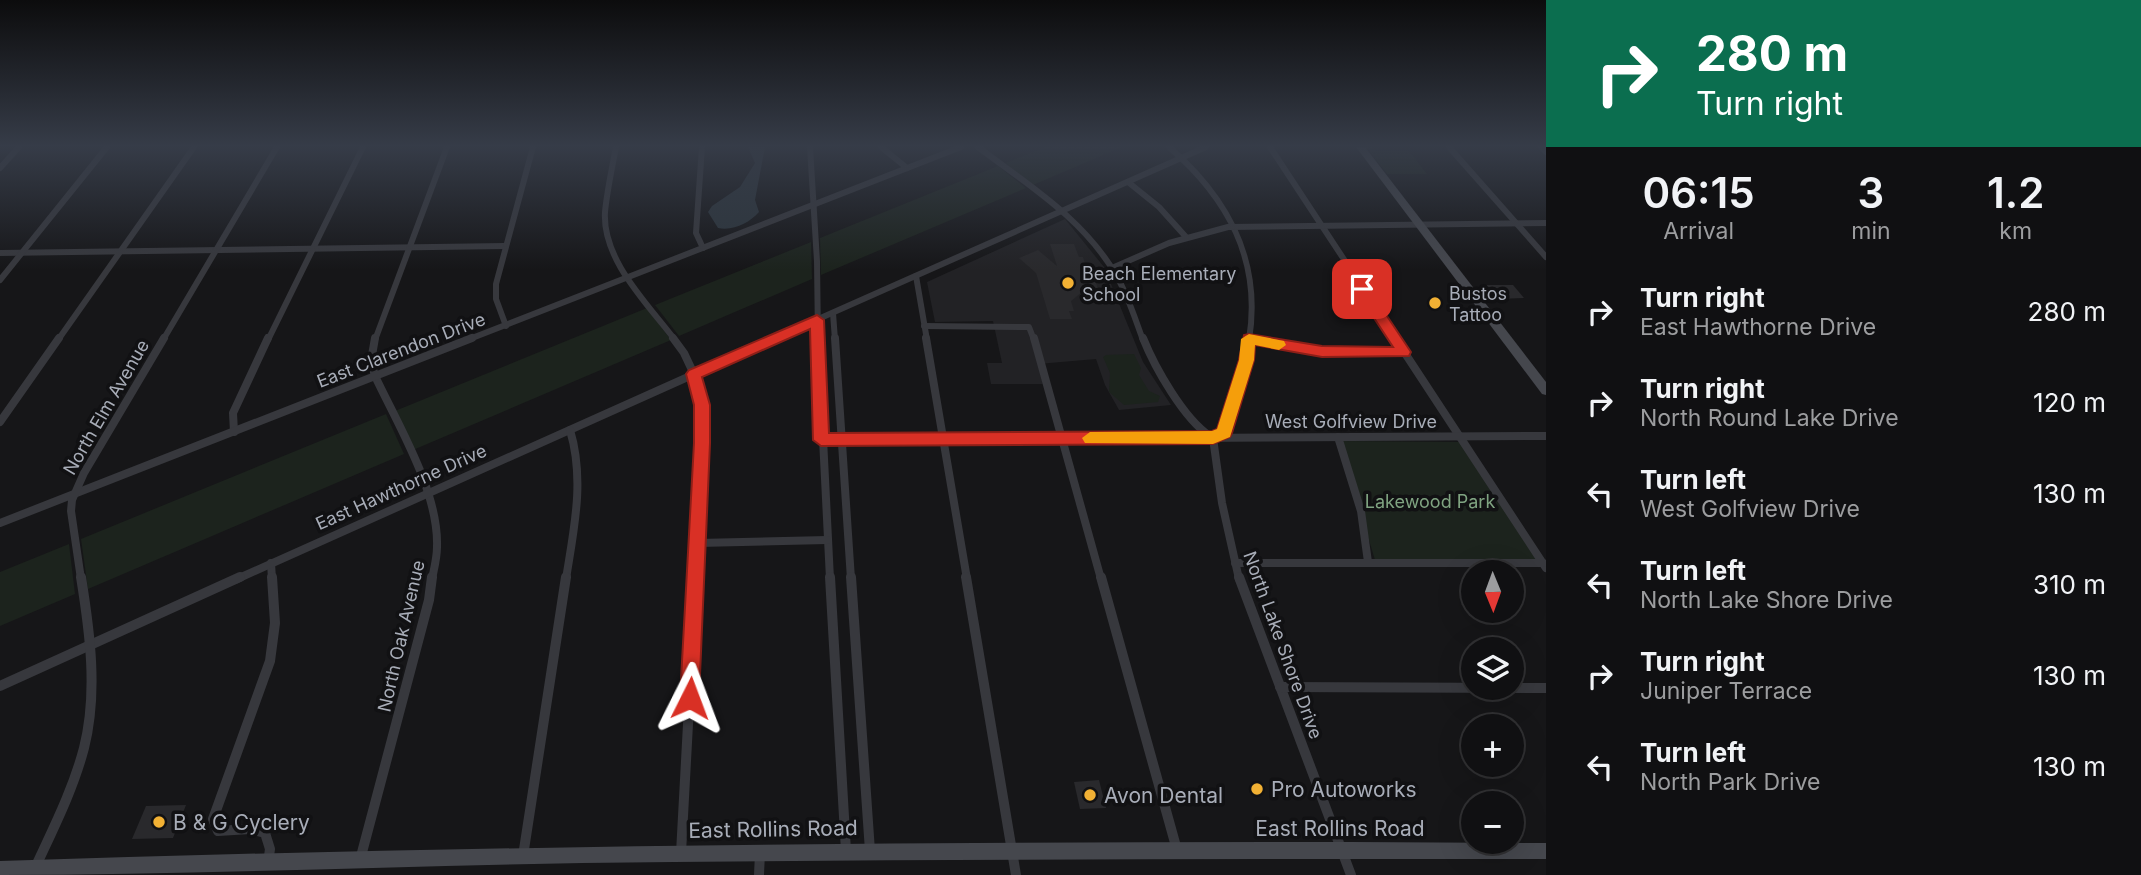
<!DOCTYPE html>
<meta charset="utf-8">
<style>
:root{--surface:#101012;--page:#19191b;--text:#f1f3f6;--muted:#9c9d9f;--line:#303032}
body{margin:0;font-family:Inter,sans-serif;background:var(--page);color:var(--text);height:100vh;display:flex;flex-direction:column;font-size:26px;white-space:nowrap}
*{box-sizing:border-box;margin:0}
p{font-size:23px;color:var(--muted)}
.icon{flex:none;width:38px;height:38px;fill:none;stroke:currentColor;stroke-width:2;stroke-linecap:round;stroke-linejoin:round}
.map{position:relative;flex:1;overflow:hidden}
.details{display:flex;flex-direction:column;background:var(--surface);width:595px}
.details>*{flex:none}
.top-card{background:#0b6e4f;color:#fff;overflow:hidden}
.needle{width:46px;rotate:179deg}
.tools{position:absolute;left:1461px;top:560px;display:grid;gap:14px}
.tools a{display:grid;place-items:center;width:63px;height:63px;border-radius:50%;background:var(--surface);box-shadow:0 7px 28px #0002,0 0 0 2px var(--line);font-size:35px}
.pin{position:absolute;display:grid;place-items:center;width:60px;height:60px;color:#fff;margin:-30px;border-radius:14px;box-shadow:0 4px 10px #0006}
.me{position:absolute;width:77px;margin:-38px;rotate:3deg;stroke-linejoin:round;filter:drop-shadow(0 0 5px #0008)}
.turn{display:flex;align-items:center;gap:24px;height:147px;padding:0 35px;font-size:32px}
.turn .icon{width:91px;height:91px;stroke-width:2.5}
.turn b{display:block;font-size:49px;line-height:60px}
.eta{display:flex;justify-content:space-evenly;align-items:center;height:119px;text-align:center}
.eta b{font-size:42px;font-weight:600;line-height:49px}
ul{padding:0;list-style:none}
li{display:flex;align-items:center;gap:21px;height:91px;padding:0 35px}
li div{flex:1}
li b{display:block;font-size:26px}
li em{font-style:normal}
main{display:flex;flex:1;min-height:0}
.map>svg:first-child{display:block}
.built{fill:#222225}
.green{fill:#1c231d}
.water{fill:#2c353c}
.building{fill:#29292c}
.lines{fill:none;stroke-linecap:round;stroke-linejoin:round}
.minor-far2{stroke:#37383d;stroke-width:6}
.minor-far1{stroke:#37383d;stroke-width:8}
.minor{stroke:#37383d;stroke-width:10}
.secondary{fill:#45474d;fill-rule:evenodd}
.route{fill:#d93025;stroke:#8d1f18;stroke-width:2}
.slow{fill:#f59e0b}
.poi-dot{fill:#f2b134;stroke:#111113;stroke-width:2.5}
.labels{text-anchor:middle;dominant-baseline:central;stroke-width:7;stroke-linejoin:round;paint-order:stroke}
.poi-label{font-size:18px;fill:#a8adb8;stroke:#111113;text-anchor:start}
.street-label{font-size:18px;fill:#a8adb8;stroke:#111113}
.park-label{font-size:18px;fill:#7fa381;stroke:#111113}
.near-poi-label{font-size:21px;fill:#a8adb8;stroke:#111113;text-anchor:start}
.near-street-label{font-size:21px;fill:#a8adb8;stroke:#111113}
</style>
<main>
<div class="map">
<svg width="1546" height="875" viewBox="0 0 1546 875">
<rect width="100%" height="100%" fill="#161618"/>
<path class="built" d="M1065 219 1104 267 1143 362 1171 405 1119 410 1105 385 1096 359 1038 364 1043 384H991L987 363H1002L993 321 935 322 927 282Z"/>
<g class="green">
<path d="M1046 147H1122L1033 185 1005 163Z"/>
<path d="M1366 147H1372L1376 151H1409L1427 174H1387Z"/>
<path d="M998 166 1026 188 821 275 820 238Z"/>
<path d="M811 242 812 279 679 336 655 305Z"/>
<path d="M647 308 671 340 413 450 395 411Z"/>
<path d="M1134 354 1141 368 1139 375 1149 391 1160 396 1158 402 1124 405 1109 392 1110 373 1103 357 1106 355Z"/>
<path d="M386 414 404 454 88 589 81 539Z"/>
<path d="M1339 441 1463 442 1541 560H1375Z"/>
<path d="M69 544 75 594 0 626V572Z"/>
</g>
<path class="water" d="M748 147H765L755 200 759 212C749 223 734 231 718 228L708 212 712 206 740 187 755 163Z"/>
<g class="building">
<path d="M1050 244H1074L1079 257H1083L1086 267H1091L1099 292H1082L1071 301 1074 311H1069L1072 319H1050L1036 273 1019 258 1038 250 1057 266Z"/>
<path d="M1486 285H1513L1524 298 1497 299Z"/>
<path d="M1099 780 1106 808 1080 809 1074 782Z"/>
<path d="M186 805 173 838 132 839 146 806Z"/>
</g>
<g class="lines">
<g class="minor-far2">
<path d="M616 147C612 168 607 191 605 212 602 260 648 304 675 340"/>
<path d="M702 147 696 233 703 248"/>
<path d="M810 147 817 261 818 340"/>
<path d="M881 147 907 168"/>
<path d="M978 147C1028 185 1084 219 1116 275 1128 295 1135 319 1143 340"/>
<path d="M1169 147C1228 198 1262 260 1249 340"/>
<path d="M1270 147 1397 340"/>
<path d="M1449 147 1546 257"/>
<path d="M1541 147 1546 152"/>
<path d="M0 168 19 147"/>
<path d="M1128 182 1159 207 1186 237"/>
<path d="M0 253 505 246"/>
<path d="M1112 268 1169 243 1228 227 1546 223"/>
<path d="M916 276 927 340"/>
<path d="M0 280 107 147"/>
<path d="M833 313 835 340"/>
<path d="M506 326 496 299V284L533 147"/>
<path d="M924 326 1029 327 1034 340"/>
<path d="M1249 339 1256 340"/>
<path d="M58 340 194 147"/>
<path d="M163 340 277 147"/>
<path d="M268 340 363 147"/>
<path d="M375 340 447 147"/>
<path d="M467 340 961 147"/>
<path d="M771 340 1206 147"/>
</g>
<g class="minor-far1">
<path d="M375 338 371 361 375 376C398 425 439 492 437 547 437 558 434 569 432 579"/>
<path d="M673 338 684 353 699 385 703 443 696 579"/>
<path d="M818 338 830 579"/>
<path d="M835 338 851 579"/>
<path d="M926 338 967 579"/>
<path d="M1034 338 1101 579"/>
<path d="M1143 338C1155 368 1184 419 1210 436"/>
<path d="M1395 338 1546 568"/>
<path d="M1249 339 1322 351 1404 353"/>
<path d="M0 422 59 338"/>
<path d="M234 432 233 413 268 338"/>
<path d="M1338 437 1361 511 1368 562"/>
<path d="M821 440 1546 436"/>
<path d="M0 523 472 338"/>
<path d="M698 543 827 540"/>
<path d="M271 563 272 579"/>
<path d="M1235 563H1543"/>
<path d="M81 579 71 511 72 500 84 473 164 338"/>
<path d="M237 579 775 338"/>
<path d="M566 579C574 528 585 480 570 430"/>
<path d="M1239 579 1222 503 1213 438 1224 433 1244 370 1250 338"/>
</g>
<g class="minor">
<path d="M830 577 846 851"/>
<path d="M851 577 870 851"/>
<path d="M966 577 1016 875"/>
<path d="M1101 577 1177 850"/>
<path d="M1239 577 1351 875"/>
<path d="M0 686 240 577"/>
<path d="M1280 687 1546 688"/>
<path d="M681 853 696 577"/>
<path d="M523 856 566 577"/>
<path d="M360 860 429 600 432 577"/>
<path d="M268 863 270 849 265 833 250 829 218 831 213 819 270 661 275 623 272 577"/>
<path d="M35 868C53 829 73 790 84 748 98 693 90 633 81 577"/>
<path d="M759 875 760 852"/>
</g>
<g class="secondary">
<path d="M1356 147H1365L1546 382V395L1542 394Z"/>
<path d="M1353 842 1546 843V859C1225 859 904 859 583 863 388 866 194 875 0 875V861C451 846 902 842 1353 842Z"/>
</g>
</g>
<linearGradient id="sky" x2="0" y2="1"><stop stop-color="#0c0c0d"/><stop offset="0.54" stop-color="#363c48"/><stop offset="1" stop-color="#363c48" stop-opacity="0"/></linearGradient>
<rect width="1546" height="270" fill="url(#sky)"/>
<path class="route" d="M1362 284 1367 286 1411 352 1409 356 1322 357 1255 345 1254 360 1232 433 1230 437 1213 444 821 446 813 440 810 329 702 377 710 405V443L699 698 696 705 690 708 683 705 680 698 694 443V405L686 374 689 370 817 315 824 320 829 433 1212 431 1217 429 1239 360 1244 335 1249 334 1322 346 1393 347 1355 289Z"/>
<path class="slow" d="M1249 334 1284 341 1286 345 1279 350 1255 345 1254 360 1230 437 1213 444 1085 443 1082 438 1090 432 1212 431 1217 429 1239 360 1241 339Z"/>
<g class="poi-dot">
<circle cx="1068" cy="283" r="7"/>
<circle cx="1435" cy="303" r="7"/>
<circle cx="1257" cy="789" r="7"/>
<circle cx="1090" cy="795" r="7"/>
<circle cx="159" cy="822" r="7"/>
</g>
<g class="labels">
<g class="poi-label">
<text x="1082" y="273">Beach Elementary<tspan x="1082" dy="21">School</tspan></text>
<text x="1449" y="293">Bustos<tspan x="1449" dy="21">Tattoo</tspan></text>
</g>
<g class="street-label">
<text transform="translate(401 350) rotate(-21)">East Clarendon Drive</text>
<text transform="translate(106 407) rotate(-60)">North Elm Avenue</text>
<text x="1351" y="421">West Golfview Drive</text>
<text transform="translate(401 487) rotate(-24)">East Hawthorne Drive</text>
<text transform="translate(401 636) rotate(-77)">North Oak Avenue</text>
<text transform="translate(1283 645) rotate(70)">North Lake Shore Drive</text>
</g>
<g class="park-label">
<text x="1430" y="501">Lakewood Park</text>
</g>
<g class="near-poi-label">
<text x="1271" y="789">Pro Autoworks</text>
<text x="1104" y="795">Avon Dental</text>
<text x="173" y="822">B &amp; G Cyclery</text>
</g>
<g class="near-street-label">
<text x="1340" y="828">East Rollins Road</text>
<text transform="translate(773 829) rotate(-1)">East Rollins Road</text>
</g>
</g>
</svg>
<div class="tools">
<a><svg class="needle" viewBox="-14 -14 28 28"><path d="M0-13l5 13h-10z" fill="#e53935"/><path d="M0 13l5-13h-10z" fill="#9c9d9f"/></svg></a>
<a><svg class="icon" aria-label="layers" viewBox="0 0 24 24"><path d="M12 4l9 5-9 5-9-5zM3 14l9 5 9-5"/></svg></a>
<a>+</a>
<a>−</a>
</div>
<div class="pin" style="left:1362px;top:289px;background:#d93025"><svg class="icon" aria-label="arrive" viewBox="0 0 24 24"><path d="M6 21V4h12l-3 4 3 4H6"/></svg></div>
<svg class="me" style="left:690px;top:698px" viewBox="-20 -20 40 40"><path d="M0-17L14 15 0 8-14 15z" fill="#d93025" stroke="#fff" stroke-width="4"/></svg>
</div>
<section class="details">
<div class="top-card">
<div class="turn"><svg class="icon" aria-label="right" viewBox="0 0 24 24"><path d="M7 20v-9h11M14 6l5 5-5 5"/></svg><div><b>280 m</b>Turn right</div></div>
</div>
<div class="eta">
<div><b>06:15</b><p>Arrival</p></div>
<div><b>3</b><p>min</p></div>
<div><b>1.2</b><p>km</p></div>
</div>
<ul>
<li><svg class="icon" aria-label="right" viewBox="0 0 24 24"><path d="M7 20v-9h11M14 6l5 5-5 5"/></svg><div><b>Turn right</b><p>East Hawthorne Drive</p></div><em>280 m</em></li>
<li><svg class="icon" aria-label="right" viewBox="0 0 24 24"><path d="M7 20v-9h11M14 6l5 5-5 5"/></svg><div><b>Turn right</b><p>North Round Lake Drive</p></div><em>120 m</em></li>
<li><svg class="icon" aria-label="left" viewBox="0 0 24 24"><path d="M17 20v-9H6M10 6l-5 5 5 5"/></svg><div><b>Turn left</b><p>West Golfview Drive</p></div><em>130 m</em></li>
<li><svg class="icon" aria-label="left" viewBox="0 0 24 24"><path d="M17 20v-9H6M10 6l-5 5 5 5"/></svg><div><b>Turn left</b><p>North Lake Shore Drive</p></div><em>310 m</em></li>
<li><svg class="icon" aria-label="right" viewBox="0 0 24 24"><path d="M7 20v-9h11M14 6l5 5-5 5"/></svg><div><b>Turn right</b><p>Juniper Terrace</p></div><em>130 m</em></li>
<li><svg class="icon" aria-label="left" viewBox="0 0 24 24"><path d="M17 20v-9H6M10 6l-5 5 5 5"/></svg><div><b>Turn left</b><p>North Park Drive</p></div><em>130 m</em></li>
</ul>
</section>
</main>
